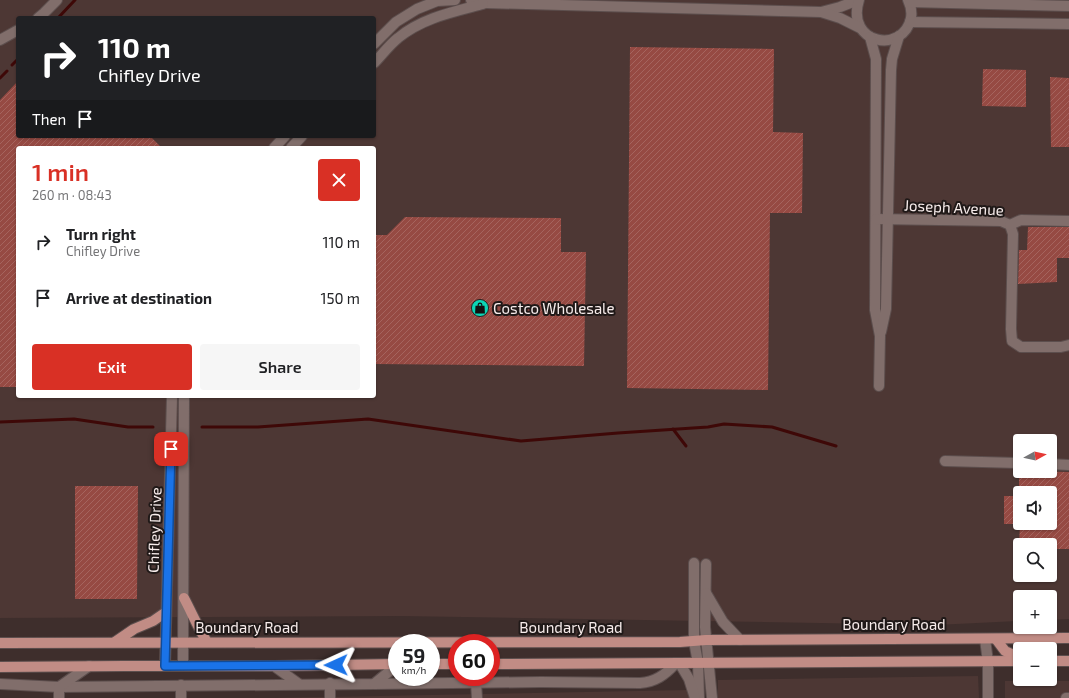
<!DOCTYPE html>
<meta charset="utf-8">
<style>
:root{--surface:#fff;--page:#f6f6f6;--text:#202124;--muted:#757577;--accent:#d93025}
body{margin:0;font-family:"Exo 2",sans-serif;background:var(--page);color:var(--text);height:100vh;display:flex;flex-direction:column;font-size:15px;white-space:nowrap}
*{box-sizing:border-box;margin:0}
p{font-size:13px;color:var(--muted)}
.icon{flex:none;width:22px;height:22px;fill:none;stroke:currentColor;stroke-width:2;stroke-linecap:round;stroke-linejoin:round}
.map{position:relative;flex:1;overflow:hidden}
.drawer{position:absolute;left:16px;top:146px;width:360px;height:252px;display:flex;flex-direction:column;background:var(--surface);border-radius:4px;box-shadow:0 1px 3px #0004}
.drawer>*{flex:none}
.banner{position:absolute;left:16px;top:16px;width:360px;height:122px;border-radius:4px;box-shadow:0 1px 3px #0004;background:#202124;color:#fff;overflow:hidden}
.needle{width:26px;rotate:82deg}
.fabs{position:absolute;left:1013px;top:434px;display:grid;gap:8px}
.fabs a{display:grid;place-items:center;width:44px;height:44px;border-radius:4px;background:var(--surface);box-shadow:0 1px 3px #0004;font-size:20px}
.speed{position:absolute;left:388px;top:634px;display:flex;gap:8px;font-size:20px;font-weight:700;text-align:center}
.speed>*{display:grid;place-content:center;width:52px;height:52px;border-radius:50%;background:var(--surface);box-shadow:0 1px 3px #0004;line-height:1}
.speed small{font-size:10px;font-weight:400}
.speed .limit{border:6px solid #d22;background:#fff;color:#111}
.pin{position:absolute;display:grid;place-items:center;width:34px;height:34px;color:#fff;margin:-17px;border-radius:8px;box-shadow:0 2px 6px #0006}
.me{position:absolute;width:44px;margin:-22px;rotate:269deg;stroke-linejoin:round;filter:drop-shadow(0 0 3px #0008)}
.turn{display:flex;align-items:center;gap:14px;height:84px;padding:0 16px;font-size:18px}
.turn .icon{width:52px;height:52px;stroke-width:2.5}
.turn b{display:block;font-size:28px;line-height:34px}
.then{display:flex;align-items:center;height:38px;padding:0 16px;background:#0003;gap:8px;font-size:15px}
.round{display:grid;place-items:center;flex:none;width:42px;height:42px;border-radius:4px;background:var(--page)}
.head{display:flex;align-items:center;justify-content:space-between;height:68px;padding:0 16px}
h1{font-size:24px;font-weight:600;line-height:30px;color:var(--accent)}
.button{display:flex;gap:8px;margin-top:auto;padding:8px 16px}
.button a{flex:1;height:46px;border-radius:4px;background:var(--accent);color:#fff;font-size:16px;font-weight:600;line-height:46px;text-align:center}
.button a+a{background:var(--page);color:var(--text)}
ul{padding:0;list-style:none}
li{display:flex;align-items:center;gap:12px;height:56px;padding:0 16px}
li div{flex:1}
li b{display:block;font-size:15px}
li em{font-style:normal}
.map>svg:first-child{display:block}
.built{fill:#4d3734;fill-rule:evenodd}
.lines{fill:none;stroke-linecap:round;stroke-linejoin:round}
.stream{stroke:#3e0807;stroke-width:3}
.building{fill:url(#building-hatch)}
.minor-casing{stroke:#5c4e4d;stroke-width:12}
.major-casing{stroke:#5c4e4d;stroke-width:12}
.minor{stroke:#816e6b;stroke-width:10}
.major{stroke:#c18c85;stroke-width:10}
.route-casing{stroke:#114b97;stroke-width:10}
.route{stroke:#1a73e8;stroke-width:7}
.labels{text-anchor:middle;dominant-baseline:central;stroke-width:4;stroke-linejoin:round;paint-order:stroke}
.street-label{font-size:15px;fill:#f7eceb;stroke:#201918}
.poi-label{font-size:15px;fill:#f7eceb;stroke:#201918;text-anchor:start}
</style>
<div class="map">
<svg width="1069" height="698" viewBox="0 0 1069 698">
<defs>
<pattern id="building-hatch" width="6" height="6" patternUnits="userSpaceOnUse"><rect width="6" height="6" fill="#964a43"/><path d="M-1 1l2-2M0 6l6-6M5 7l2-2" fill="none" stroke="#a5645e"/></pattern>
</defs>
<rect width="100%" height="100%" fill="#3e2e2c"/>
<g class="built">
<path d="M0 0H1069V619L1050 620V597H1020V621L935 625 401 616 0 618ZM18 18H374V136H18ZM18 148H374V396H18ZM1020 441H1050V471H1020ZM1020 493H1050V523H1020ZM1020 545H1050V575H1020Z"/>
<path d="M978 676 979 698H718V680Z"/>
<rect x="1005" y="681" width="64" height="17"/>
<path d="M689 690V698H274Z"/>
</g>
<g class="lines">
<g class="stream">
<path d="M58 18 75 0"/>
<path d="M12 65 18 59"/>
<path d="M0 78 7 71"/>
<path d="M0 422 74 419 128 427H153"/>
<path d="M202 427H258L368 419 521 441 618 433 708 427 724 424 772 427 836 446"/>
<path d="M673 429 686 446"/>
</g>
</g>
<g class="building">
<path d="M630 47 774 49 773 132 803 133 802 213H770L768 390 627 388Z"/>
<path d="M983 69 1026 70V107L982 106Z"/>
<path d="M1050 77 1069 78V147H1051Z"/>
<path d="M18 81V136H150L162 148H18V387H0V100Z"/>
<path d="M405 217 561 218V252H586L584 366 374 364V235H387Z"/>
<path d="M1028 227H1069V258H1057V282L1018 284 1019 250H1027Z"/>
<path d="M1019 471 1069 472V549H1050V545H1019L1020 524H1004V496H1020V523H1050V493H1019Z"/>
<path d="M75 486H138L137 599H75Z"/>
</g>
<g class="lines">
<g class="minor-casing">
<g id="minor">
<path d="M471 0 485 3 821 12 840 7 858 0"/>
<path d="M859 0C845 44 903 55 911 18 912 12 911 6 908 0"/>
<path d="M910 2 1069 6"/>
<path d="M821 12 840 18 860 28"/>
<path d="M38 18 44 13 57 0"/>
<path d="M910 22 1069 24"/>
<path d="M870 37 876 59 875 310 880 336 879 386"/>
<path d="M0 40 18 30"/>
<path d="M374 44 396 22 417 9 437 1 455 0"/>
<path d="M374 63C382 55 389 45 398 38 422 18 453 12 483 4"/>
<path d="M274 148 285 136"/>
<path d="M291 148 302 136"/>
<path d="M876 219 1001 221 1010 225 1013 234 1011 329 1012 341 1021 347H1061L1069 345"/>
<path d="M1010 225 1021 220 1069 221"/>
<path d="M881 332 886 309 891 70 892 59 899 36"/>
<path d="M945 461 1020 463"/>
<path d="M1050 464 1069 465"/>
<path d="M694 563V641L698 663 699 698"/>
<path d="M706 564 705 627 712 698"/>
<path d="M706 593 723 622 740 640"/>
<path d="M985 639 988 662V698"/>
<path d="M680 664 689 679 695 698"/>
<path d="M165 666 172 396"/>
<path d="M183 666 184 396"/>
<path d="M274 666 299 684"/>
<path d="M330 683V698"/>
<path d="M476 683 477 698"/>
<path d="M0 684 59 687 374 684 397 665"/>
<path d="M374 684 541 682 640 683C655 682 665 675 675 664"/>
<path d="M181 685V698"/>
<path d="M59 698V687L89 666"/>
<path d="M1066 698H1069"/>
</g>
</g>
<g class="major-casing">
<g id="major">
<path d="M184 598C192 613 198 628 207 642"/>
<path d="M996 639 1005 651 1020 658"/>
<path d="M115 642 134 629 153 621 166 612"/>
<path d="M0 643 680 642 706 640 1069 638"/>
<path d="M1050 661H1069"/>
<path d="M431 664H457"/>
<path d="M491 664 1020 661"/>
<path d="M0 667 124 666H274L397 664"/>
</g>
</g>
<use href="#minor" class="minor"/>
<use href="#major" class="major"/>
</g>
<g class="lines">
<g class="route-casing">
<path id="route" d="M171 449 165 666 336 665"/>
</g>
<use href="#route" class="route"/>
</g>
<defs>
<g id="shop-disc" transform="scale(0.9)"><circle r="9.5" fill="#0cd5b5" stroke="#201918"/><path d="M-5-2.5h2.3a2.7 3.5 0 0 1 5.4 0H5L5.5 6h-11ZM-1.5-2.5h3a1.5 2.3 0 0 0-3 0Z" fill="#111"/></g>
</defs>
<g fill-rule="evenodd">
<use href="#shop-disc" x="480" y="308"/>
</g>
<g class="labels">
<g class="street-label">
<text transform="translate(954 207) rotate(3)">Joseph Avenue</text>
<text transform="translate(154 530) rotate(-88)">Chifley Drive</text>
<text x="894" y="624">Boundary Road</text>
<text x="247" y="627">Boundary Road</text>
<text x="571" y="627">Boundary Road</text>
</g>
<g class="poi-label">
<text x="493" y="308">Costco Wholesale</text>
</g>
</g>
</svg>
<div class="fabs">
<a><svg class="needle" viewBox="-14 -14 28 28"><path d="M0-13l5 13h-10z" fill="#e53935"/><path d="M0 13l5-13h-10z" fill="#757577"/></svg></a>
<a><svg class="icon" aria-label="sound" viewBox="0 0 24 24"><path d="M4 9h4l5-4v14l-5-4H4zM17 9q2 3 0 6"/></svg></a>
<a><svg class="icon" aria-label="search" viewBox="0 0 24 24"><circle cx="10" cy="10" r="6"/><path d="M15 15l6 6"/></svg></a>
<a>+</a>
<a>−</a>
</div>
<div class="speed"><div>59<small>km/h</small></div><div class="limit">60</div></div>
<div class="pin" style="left:171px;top:449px;background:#d93025"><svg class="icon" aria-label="arrive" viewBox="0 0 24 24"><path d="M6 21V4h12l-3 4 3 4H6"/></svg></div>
<svg class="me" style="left:336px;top:665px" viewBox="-20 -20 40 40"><path d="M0-17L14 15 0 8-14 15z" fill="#1a73e8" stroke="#fff" stroke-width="4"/></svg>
<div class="banner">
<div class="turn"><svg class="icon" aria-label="right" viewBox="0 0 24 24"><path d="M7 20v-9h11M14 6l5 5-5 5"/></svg><div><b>110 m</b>Chifley Drive</div></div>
<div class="then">Then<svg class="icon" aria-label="arrive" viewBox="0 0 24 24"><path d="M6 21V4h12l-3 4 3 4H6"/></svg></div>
</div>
<section class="drawer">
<div class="head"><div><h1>1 min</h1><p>260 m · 08:43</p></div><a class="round" style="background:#d93025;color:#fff"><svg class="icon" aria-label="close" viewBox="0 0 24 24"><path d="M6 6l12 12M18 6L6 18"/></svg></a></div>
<ul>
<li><svg class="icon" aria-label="right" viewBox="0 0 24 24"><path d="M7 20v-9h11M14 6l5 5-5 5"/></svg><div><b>Turn right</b><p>Chifley Drive</p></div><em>110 m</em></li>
<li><svg class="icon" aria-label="arrive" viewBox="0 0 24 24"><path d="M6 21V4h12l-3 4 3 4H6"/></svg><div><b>Arrive at destination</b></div><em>150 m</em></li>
</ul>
<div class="button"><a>Exit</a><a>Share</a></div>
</section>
</div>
